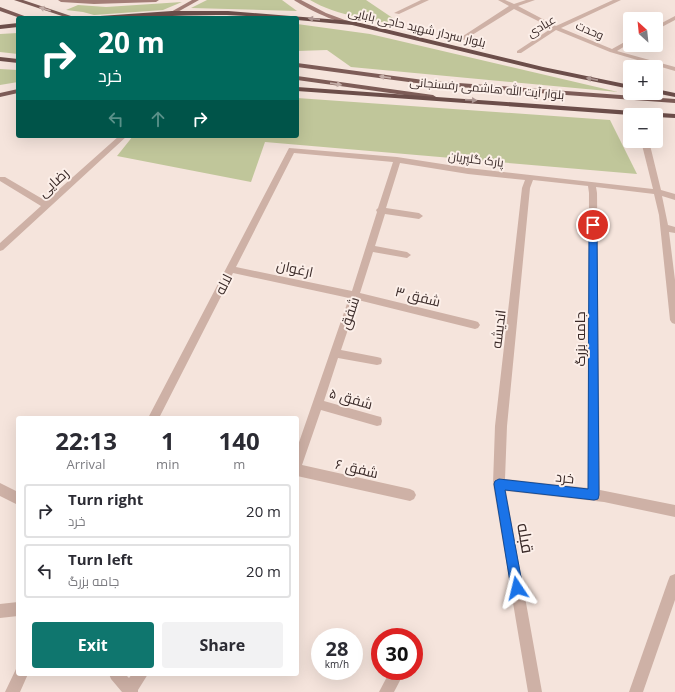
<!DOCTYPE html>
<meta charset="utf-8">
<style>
:root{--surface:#fff;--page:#f2f2f3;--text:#2b2b33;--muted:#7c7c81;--line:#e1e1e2;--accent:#0f766e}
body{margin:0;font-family:"Open Sans",Cairo,sans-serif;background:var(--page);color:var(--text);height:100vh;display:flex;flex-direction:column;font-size:15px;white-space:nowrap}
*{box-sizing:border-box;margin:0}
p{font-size:13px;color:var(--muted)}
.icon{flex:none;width:22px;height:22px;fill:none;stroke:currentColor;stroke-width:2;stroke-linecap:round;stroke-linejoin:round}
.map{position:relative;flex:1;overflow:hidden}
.panel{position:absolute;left:16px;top:416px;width:283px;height:260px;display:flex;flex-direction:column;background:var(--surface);border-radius:4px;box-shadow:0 4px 16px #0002}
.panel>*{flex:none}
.banner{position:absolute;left:16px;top:16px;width:283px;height:122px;border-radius:4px;box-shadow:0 4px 16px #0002;background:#00695c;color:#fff;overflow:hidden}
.needle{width:26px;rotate:333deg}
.buttons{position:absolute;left:623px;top:12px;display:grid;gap:8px}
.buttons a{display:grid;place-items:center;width:40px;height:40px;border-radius:4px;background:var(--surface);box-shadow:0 4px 16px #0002;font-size:20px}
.speed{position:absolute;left:311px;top:628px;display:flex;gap:8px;font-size:20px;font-weight:700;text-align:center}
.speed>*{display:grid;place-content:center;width:52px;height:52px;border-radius:50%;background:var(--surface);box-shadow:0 4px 16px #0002;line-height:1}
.speed small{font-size:10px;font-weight:400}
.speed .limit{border:6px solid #d22;background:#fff;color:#111}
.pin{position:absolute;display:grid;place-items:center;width:34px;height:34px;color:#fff;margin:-17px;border:2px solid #fff;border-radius:50%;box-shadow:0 1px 4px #0007}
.me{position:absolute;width:44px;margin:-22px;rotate:350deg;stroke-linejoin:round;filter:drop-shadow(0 0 3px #0008)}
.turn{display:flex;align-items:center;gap:14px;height:84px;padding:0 16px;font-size:18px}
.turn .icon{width:52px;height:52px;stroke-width:2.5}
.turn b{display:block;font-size:28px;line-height:34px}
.lanes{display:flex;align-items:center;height:38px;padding:0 16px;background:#0003;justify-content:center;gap:20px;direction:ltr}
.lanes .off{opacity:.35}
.eta{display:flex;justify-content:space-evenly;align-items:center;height:68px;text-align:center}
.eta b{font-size:24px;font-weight:700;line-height:28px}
.primary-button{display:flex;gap:8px;margin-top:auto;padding:8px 16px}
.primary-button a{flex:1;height:46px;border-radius:4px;background:var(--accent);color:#fff;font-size:16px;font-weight:700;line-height:46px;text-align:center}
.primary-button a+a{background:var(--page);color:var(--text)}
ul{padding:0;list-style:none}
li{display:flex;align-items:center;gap:12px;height:54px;margin:0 8px 6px;padding:0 8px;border:2px solid var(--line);border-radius:4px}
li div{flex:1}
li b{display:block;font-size:15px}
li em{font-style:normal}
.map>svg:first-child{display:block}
.green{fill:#c0c69a}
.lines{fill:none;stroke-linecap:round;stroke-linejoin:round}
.minor{fill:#ceb1a6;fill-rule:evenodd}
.tertiary{fill:#ceb1a6;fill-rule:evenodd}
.secondary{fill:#a37e77;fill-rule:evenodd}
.primary{fill:#7d5c57;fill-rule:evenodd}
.trunk{fill:#6c4e4a;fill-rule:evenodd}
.oneway{fill:#c3ada7}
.oneway2{fill:#ad9692}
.route{fill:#1a73e8;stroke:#114b97}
.labels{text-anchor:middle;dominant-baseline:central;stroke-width:4;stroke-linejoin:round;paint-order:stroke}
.far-street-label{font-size:12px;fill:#3a2a28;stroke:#fcefe9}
.street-label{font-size:14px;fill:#3a2a28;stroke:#fcefe9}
.near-street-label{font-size:17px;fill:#3a2a28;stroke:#fcefe9}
</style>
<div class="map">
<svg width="675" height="692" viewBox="0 0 675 692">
<rect width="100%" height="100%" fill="#f5e4dc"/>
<g class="green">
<path d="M207 0H282L297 11 191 8Z"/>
<path d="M310 0H366L406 27C376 20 336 16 310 0Z"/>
<path d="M182 2 163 10 94 15 83 12 66 10 78 5 106 7Z"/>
<path d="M297 24 370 34 618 92 351 67 327 50 297 51Z"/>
<path d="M18 33V54L0 52V34Z"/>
<path d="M0 69 18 70V82L0 85Z"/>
<path d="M297 98 610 120 637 174 265 142 251 182 117 156 133 136H297Z"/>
</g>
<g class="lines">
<g class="minor">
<path d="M421 0H429L399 14 394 13Z"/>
<path d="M498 0H505L514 4 526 0H535L518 6 556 26 613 0H621L561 28 612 49 630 39V43L617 51 675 67V71L610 52 556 30 521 53H517V51L552 28 514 9 464 40H460V38L509 6Z"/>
<path d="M675 16V20L656 30V26Z"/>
<path d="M119 136H127L3 250 0 251V243L41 206 0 181V177H5L46 201Z"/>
<path d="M641 141H649L661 190 675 194V200L662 196 668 225 675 227V233L669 232 675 280V324L672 323 670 320 659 215 654 194 596 187 597 193 600 490 675 505V517L604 502 506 491 542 692H528L493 484 495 426 522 188 525 180 468 174 400 163 386 208 419 213 423 216 419 219 385 214 375 246 407 252 411 255 407 258 373 252 360 293 475 321 478 322 480 325 478 328 475 329 358 300 341 350 377 357 381 358 382 361 381 364 377 365 338 358 324 401 377 416 381 417 382 421 381 425 377 426 321 410 302 465 410 489 414 491 416 495 414 499 410 501 297 476V448L349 298 233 273 159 418H148L289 148 397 157 468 168 653 189ZM294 153 393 162 378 208 376 210 377 212 352 291 236 267ZM533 180 588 186 589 193 588 488 505 479 507 426 530 188Z"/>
<path d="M675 574V600L643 692H629L668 581 670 576Z"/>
<path d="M18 602V616L0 618V604Z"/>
<path d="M18 668V674H28L20 692H5L16 669Z"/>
<path d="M390 671H405L394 692H379Z"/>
<path d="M109 674H125L129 678 132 674H148L138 690V692H122L111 679Z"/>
</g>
<path class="tertiary" d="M0 483 18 492V505L0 496Z"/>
<g class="secondary">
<path d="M58 0H159L156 2 94 4 61 2Z"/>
<path d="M192 0H199L174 14 169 13Z"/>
<path d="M294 0H301L326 13 353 23C345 28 302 6 294 0Z"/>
</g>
<g class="primary">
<path d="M14 0H23L77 18H68Z"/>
<path d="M0 7 27 17 28 18H20L0 11Z"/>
<path d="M297 63 431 81 675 99V103L431 85 297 67Z"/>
<path d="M297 76 433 95 436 97 433 99 297 80Z"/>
<path d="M18 89V93L0 97V93Z"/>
</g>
<g class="trunk">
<path d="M172 11H228L352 21 543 67 630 85V89L543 71 352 25 297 20V18C270 18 244 15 217 15 177 15 137 18 97 18L100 16Z"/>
<path d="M18 23V27L0 29V25Z"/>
<path d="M0 57 18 59V63L0 61Z"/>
<path d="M297 87 675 114V118L656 117V115H630L297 91Z"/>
<path d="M656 89 675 93V97L655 93Z"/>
</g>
</g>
<defs><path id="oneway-solid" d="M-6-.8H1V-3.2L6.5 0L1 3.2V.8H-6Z"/></defs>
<g class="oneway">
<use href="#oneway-solid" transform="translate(45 9) rotate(-163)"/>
<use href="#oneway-solid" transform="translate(385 77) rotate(-172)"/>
<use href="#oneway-solid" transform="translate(336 84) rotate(8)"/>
</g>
<g class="oneway2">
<use href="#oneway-solid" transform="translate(314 19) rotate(-174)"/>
<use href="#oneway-solid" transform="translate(592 79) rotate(-169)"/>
<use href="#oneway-solid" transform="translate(471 100) rotate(4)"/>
</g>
<path class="route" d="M593 222 597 225 599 495 598 499 594 500 505 490 523 588 521 592 517 594 513 592 511 588 494 484 495 481 499 479 588 489 589 225Z"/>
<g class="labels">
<g class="far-street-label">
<text transform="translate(541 26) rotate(-31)">عبادی</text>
<text transform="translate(417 27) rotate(13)">بلوار سردار شهید حاجی بابایی</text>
<text transform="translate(590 30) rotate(23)">وحدت</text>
<text transform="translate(487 88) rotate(5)">بلوار آیت الله هاشمی رفسنجانی</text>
<text transform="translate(476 159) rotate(7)">پارک گلپریان</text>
</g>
<g class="street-label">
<text transform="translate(53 182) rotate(-42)">رضایی</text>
<text transform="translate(295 268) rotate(12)">ارغوان</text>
<text transform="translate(223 284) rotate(-63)">لاله</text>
<text transform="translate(418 296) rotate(14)">شفق ۳</text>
<text transform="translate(349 313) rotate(-71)">شفق</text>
<text transform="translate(498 329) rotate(-83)">اندیشه</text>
<text transform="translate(579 339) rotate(-90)">جامه بزرگ</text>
<text transform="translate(351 398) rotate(16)">شفق ۵</text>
<text transform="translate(357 468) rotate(13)">شفق ۶</text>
<text transform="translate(565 477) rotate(6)">خرد</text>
</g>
<g class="near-street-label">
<text transform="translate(526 538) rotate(80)">قبله</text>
</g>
</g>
</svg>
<div class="buttons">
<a><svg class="needle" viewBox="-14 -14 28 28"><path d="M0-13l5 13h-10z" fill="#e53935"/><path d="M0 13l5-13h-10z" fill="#7c7c81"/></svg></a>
<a>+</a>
<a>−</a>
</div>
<div class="speed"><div>28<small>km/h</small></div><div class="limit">30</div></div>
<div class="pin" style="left:593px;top:225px;background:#d93025"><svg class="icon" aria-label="arrive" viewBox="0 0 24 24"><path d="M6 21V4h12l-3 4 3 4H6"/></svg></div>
<svg class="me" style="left:517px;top:588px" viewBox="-20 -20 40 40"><path d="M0-17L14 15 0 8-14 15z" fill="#1a73e8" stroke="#fff" stroke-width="4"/></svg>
<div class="banner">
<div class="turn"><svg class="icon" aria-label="right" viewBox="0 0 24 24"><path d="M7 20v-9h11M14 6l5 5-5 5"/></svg><div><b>20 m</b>خرد</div></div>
<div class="lanes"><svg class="icon off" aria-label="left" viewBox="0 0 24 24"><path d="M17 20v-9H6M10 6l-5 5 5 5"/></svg><svg class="icon off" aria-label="ahead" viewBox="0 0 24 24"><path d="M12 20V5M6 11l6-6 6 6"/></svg><svg class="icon" aria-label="right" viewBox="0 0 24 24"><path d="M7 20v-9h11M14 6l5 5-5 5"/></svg></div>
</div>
<section class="panel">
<div class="eta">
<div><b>22:13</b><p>Arrival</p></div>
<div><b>1</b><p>min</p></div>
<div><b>140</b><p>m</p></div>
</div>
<ul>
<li><svg class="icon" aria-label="right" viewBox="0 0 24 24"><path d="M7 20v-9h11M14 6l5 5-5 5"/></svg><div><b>Turn right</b><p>خرد</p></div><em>20 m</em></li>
<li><svg class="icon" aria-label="left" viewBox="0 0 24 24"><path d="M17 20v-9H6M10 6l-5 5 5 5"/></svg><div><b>Turn left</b><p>جامه بزرگ</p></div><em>20 m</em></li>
</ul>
<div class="primary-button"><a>Exit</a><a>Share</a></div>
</section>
</div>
